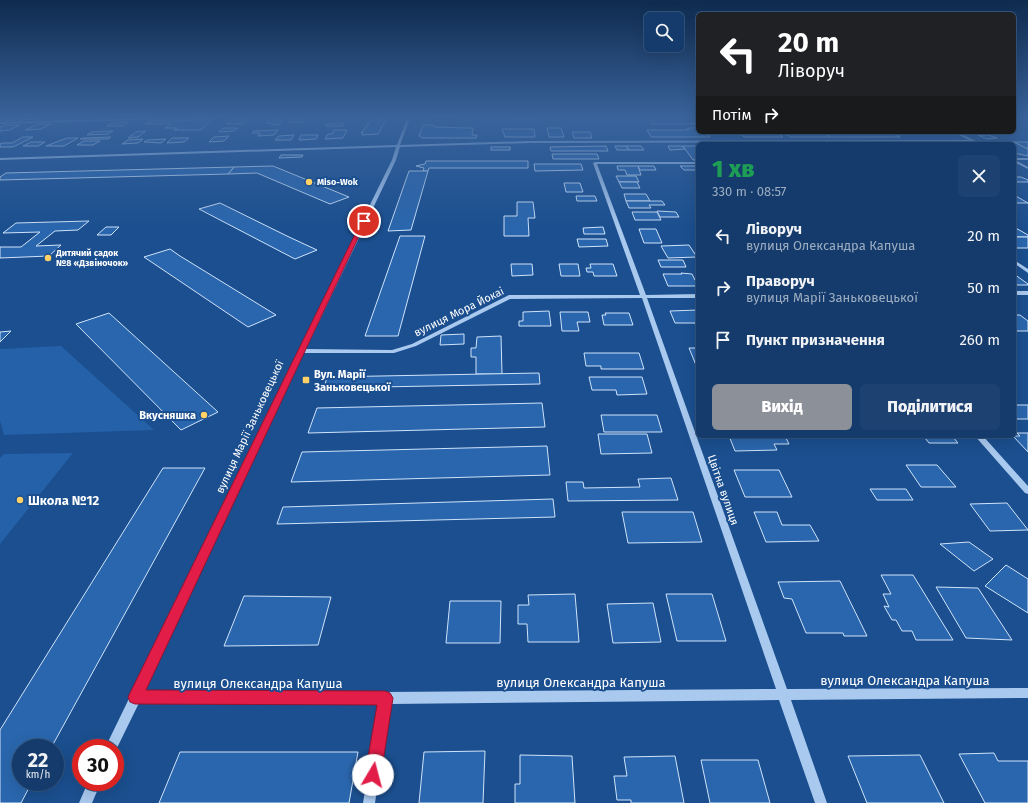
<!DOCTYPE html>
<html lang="uk">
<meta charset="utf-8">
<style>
:root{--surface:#143b6b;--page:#1d4271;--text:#f1f3f6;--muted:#9dadc1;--line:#33557e;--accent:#8c9099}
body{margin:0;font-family:"Fira Sans",sans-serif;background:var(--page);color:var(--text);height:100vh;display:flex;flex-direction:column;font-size:15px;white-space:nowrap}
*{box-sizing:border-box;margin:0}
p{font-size:13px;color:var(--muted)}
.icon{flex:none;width:22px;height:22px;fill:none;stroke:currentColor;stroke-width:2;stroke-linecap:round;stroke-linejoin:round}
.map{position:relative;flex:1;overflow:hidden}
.details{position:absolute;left:696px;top:142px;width:320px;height:296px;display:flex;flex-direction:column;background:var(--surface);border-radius:6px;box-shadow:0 4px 16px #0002,0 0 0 1px var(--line)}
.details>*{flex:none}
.top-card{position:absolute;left:696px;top:12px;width:320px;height:122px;border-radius:6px;box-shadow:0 4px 16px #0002,0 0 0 1px var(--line);background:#202124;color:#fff;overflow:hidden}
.controls{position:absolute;left:644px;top:12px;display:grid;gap:8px}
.controls a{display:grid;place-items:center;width:40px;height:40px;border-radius:6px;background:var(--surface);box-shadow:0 4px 16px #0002,0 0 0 1px var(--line);font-size:20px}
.speed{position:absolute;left:12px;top:739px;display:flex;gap:8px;font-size:20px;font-weight:700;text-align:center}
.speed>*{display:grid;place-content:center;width:52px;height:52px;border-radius:50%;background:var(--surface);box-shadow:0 4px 16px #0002,0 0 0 1px var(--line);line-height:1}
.speed small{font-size:10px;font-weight:400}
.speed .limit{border:6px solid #d22;background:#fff;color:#111}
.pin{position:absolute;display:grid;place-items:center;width:34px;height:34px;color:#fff;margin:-17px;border:2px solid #fff;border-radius:50%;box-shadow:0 1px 4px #0007}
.me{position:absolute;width:44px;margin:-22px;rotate:8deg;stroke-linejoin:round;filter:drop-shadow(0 0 3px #0008)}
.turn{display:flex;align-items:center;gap:14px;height:84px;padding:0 16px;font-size:18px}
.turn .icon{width:52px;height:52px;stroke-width:2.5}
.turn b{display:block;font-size:28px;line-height:34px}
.then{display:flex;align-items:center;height:38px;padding:0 16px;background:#0003;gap:8px;font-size:15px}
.round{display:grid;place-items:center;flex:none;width:42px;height:42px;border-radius:6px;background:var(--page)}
.head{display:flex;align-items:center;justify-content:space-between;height:68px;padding:0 16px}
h1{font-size:24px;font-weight:800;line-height:30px;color:#1e9e55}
.cta{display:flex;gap:8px;margin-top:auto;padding:8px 16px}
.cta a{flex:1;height:46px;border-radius:6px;background:var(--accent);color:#fff;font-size:16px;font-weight:800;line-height:46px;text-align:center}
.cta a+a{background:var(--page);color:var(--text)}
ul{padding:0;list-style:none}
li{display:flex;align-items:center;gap:12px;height:52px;padding:0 16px}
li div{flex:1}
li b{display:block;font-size:15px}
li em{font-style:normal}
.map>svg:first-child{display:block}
.green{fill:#2461a8}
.building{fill:#2a66ad;stroke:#cfe3fa}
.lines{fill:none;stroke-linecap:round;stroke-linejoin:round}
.minor{fill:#a9c9ee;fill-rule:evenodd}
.route{fill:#e11d48;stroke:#92132f}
.poi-dot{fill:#ffd166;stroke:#1b4f8f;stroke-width:1.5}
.labels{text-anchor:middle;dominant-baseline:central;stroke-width:4;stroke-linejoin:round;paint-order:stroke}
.far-poi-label{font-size:9px;font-weight:bold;fill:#fff;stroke:#1b4f8f;text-anchor:start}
.street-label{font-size:11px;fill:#fff;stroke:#1b4f8f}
.poi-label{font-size:11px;font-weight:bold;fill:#fff;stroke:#1b4f8f;text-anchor:start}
.near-poi-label{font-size:13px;font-weight:bold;fill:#fff;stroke:#1b4f8f;text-anchor:start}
.near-street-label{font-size:13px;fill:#fff;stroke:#1b4f8f}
</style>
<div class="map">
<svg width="1028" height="803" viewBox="0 0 1028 803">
<rect width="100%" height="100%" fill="#1b4f8f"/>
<g class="green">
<path d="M61 346 154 430 4 435 0 421V349Z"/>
<path d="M73 453 0 544V458L4 454Z"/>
</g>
<g class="building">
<path d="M8 116H22L16 120H0Z"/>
<path d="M27 116H41L36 119 20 120Z"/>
<path d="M430 116H467V118L430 117Z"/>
<path d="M493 116H537V119L493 118Z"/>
<path d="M646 116H688L695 124H652Z"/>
<path d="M306 118 304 122H289L292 119Z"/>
<path d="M373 118H387L378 134 362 135 363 133H361L369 124H367Z"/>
<path d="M212 119 201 130H174L177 128H165L173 121Z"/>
<path d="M231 119H247L242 124H226Z"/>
<path d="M270 119H284L279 125 267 123Z"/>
<path d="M150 121H170L165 124H145Z"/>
<path d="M129 122 123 126H107L113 123Z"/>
<path d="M344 123 343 126H326L327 124Z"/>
<path d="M38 124H51L41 129 25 130Z"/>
<path d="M5 125H20L9 130 0 131V127Z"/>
<path d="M423 125H434V127L469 128H473L472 135H477L476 138H423L419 136Z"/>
<path d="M223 128H238L234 131 219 132Z"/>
<path d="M547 128H561L564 137H549Z"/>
<path d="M687 128H698V132H706L710 137H651L647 130H689Z"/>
<path d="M502 129H534L535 137H505Z"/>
<path d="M278 130 274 135 258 136 260 133H252L254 131Z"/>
<path d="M334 130H347L343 138 325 139 328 134H332Z"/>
<path d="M113 131 108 134 87 135 92 132Z"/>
<path d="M146 131 138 137 128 138 136 132Z"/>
<path d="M572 132H590L592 138H574Z"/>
<path d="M739 132H777L783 137H744Z"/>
<path d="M783 132H822L830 137H790Z"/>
<path d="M859 132 894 133 900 137H830L826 134 861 133Z"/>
<path d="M294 135 291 140H275L279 136Z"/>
<path d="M301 135H318L316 139 299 140Z"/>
<path d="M978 135H988L997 138 987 139Z"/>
<path d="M229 136 224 141 209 142 214 137Z"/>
<path d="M23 137H33L13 147H0V144L3 143H12Z"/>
<path d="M111 137 108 139H80L83 138Z"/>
<path d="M67 138H78L64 146H46Z"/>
<path d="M172 138H189L184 142 167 143Z"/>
<path d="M143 139 138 143 122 144 128 140Z"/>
<path d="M166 139 161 143 144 142 147 140Z"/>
<path d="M84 141H100L93 145H77Z"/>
<path d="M31 142H45L38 146H23Z"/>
<path d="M997 142H1014L1028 149V156L1014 153V144H998H1000Z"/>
<path d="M1014 142H1028V148H1026Z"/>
<path d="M606 146 608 151H551L550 147Z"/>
<path d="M615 146H626L629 150H617Z"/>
<path d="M626 146H641L644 150H629Z"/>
<path d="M668 146H682L685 149 670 150Z"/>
<path d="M683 146H698V160H693Z"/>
<rect x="491" y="147" width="19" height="3"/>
<path d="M552 154H597L599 159H553Z"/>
<path d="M281 155H303L302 157 279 158Z"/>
<path d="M426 161H528V168H429L428 171H423L424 168 416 166 425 164Z"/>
<path d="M534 164H581L583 170 535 171Z"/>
<path d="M273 166 349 197 330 204 257 173 228 174 234 167Z"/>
<path d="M617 166H638L641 175H627L625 170H618Z"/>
<path d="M638 166H654L656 170H640Z"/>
<path d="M680 166H695L698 170H684Z"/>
<path d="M234 167 228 174 0 180V177L6 173Z"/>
<path d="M409 171H428L411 230 388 231Z"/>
<path d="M616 176H636L639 182H619Z"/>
<path d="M1014 177H1021L1028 180V182H1014Z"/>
<path d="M619 182H637L640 188H622Z"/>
<path d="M564 183H580L583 192H566Z"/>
<path d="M624 194H646L650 201H626Z"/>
<path d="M1014 195 1028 203H1014Z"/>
<path d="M576 196H595L597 201H577Z"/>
<path d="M626 201H662L665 205H649L651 208H629Z"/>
<path d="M517 202H533L535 218H528L529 236H504V216H517Z"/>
<path d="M220 203 289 237 317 250 295 259 199 209Z"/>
<path d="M657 211 676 212 679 217H660Z"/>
<path d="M632 212H657L661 220H635Z"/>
<path d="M89 221 78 230 55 231 36 246 61 245 49 256 0 258V247H21L40 232 3 233 16 223Z"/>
<path d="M106 227H119L111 235H97Z"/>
<path d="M603 227 605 234H584L583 228Z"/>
<path d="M1014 227 1028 235V237H1014Z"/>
<path d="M639 229H656L662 243H644Z"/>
<path d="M400 236H425L398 336H365Z"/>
<rect x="1014" y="237" width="14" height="11"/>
<path d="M577 239H606L608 246 579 247Z"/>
<path d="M689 245 697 257 668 258 661 246Z"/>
<path d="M170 249 180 256 276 315 248 327 144 257Z"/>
<path d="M658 260H683L686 267H661Z"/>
<path d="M511 264H532L533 275 512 276Z"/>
<path d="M559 264H578L580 276H561Z"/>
<path d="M590 264H613L617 276H594L593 272H587L586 268H591Z"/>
<path d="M681 273 692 274 695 280H698V286H668L663 274H682Z"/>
<path d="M1014 274 1028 284V285H1014Z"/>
<path d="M698 310V331L695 323H675L670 311Z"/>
<path d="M549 311 551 326H519V321H523V312Z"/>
<path d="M560 312H588L590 322H577L579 331H562Z"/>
<path d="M109 313 207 402 218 412 181 430 76 324Z"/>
<path d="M605 313H629L633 325H604L602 315H606Z"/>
<path d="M1014 315H1020L1028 321V331H1014Z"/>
<path d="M11 331 0 342V332Z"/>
<path d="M464 334V344L440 345 441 335Z"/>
<path d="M501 336 502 374H476V357H471V348H476L477 337Z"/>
<path d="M689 348H698V370Z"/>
<path d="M584 353H639L644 369H601V366H586Z"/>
<path d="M539 373 540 384 324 388 327 377Z"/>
<path d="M589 377H642L647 394 617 395 616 390H592Z"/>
<path d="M542 403 545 427 308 433 317 408Z"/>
<rect x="1014" y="405" width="14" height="14"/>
<path d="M601 415H657L662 432H604Z"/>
<path d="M1017 433H1028V452L1013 436H1020Z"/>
<path d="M598 434H647L652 453 601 454Z"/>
<path d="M729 436H785L789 444H774L777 450 735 451Z"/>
<path d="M896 436H952L958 443H929L925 438H897Z"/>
<path d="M547 446 550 475 291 482 302 452Z"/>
<path d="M906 465H937L956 487H921Z"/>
<path d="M163 468H205L51 748H21V782H32L21 803H0V730Z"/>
<path d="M734 470H779L792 497H745Z"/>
<path d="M671 478 678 500 568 501 566 482H583L584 488 640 487 638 479Z"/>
<path d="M870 489H906L913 500H877Z"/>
<path d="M553 499 555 517 277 524 283 507Z"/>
<path d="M1007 503 1028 530 990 531 970 504Z"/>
<path d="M622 512H693L702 542 628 543Z"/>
<path d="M754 512H777L782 525H810L819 541 766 542Z"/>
<path d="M969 542 993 559 974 571 940 544Z"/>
<path d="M1006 565 1028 579V613L985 586Z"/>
<path d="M881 575H913L953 640H916L912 631H902L896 620H892L884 606 889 607 883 594H891Z"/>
<path d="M840 581 867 636H844L843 633H806L792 599 784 598 778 582Z"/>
<path d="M936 587 978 588 1012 640 966 638Z"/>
<path d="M575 594 579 642H528L527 624H518V605H529L528 595Z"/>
<path d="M666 594H712L726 641H677Z"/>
<path d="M244 596 331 597 318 645 224 646Z"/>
<path d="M450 601H501L500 643H446Z"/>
<path d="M653 603 661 642 613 643 607 604Z"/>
<path d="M485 751 483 803H419L424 752Z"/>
<path d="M180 752H358L349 803H159Z"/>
<path d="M994 753 998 761H1028V803H985L959 754Z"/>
<path d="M520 755 572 756 575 803H515V784H520Z"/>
<path d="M920 755 944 803H867L848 756Z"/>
<path d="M675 756 684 803H631V800H617L614 776H627L624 757Z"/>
<path d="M701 760H758L770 803H710Z"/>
</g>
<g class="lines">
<g class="minor">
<path d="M225 116H278L0 124V122Z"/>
<path d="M408 116H411L400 145 530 141 969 140 953 132H957L980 143 976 144 972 142 530 143 400 147 396 160 306 349 392 350 412 344 509 295H640L593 163 595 162H698V164H597L646 295 698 294V298H647L787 689 1028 688V698L791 700 827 803H815L779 700 390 704 375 803H363L379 704 139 703 115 752V748H105L298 351 392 160 396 147 0 160V158L397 145ZM642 298 776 689 385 692H144L304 353H394L416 346 510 299Z"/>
<path d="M1014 158H1028V160H1015L1028 167V169L1014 162Z"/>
<path d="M1014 260 1028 269V273L1014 263Z"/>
<rect x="1014" y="291" width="14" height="4"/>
<path d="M975 436H983L1028 486V494L1025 493Z"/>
<path d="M88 782H101L92 803H79Z"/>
</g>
</g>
<linearGradient id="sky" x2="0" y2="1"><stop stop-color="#0f2b4f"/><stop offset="0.51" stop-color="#39639b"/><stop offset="1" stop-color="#39639b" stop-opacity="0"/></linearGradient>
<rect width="1028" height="229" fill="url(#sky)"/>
<path class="route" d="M362 220 366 221 146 690 385 691 390 693 393 698 381 775 379 780 373 783 368 780 365 775 377 705 135 704 130 702 128 697Z"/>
<g class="poi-dot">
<circle cx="309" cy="182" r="4"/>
<circle cx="48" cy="258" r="4"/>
<rect x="302" y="376" width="8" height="8" rx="2"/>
<circle cx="204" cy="415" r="4"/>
<circle cx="20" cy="500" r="4"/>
</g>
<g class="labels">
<g class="far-poi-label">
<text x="317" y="182">Miso-Wok</text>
<text x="56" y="253">Дитячий садок<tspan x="56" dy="10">№8 «Дзвіночок»</tspan></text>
</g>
<g class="street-label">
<text transform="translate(459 312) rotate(-26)">вулиця Мора Йокаі</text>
<text transform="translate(250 427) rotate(-65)">вулиця Марії Заньковецької</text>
<text transform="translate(723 490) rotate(71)">Цвітна вулиця</text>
</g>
<g class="poi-label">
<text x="314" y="374">Вул. Марії<tspan x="314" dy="13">Заньковецької</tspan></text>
<text x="196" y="415" text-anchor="end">Вкусняшка</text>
</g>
<g class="near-poi-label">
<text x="28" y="500">Школа №12</text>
</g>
<g class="near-street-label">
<text x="905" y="680">вулиця Олександра Капуша</text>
<text x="581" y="682">вулиця Олександра Капуша</text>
<text x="258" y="683">вулиця Олександра Капуша</text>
</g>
</g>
</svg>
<div class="controls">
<a><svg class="icon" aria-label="search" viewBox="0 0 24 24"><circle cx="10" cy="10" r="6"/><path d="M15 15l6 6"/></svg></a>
</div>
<div class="speed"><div>22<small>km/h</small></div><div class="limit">30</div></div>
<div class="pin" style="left:364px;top:221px;background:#d93025"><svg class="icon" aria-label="arrive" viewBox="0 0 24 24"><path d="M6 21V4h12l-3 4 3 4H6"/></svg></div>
<svg class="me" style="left:373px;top:775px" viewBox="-20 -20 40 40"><circle r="19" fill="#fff"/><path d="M0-13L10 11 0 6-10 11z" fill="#e11d48"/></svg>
<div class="top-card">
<div class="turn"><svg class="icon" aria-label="left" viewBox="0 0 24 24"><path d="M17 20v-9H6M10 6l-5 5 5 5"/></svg><div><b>20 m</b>Ліворуч</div></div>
<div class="then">Потім<svg class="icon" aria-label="right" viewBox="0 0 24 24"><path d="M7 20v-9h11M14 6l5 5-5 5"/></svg></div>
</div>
<section class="details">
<div class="head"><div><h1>1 хв</h1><p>330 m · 08:57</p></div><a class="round"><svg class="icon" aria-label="close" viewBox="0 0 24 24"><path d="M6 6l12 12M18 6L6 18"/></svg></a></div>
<ul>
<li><svg class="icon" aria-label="left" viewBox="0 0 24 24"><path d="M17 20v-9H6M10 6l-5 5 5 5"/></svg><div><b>Ліворуч</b><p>вулиця Олександра Капуша</p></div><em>20 m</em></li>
<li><svg class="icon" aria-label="right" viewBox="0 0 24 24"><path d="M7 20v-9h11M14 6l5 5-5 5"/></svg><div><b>Праворуч</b><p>вулиця Марії Заньковецької</p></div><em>50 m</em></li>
<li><svg class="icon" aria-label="arrive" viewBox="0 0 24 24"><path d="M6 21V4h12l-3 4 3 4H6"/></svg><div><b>Пункт призначення</b></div><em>260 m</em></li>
</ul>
<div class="cta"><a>Вихід</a><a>Поділитися</a></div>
</section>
</div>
